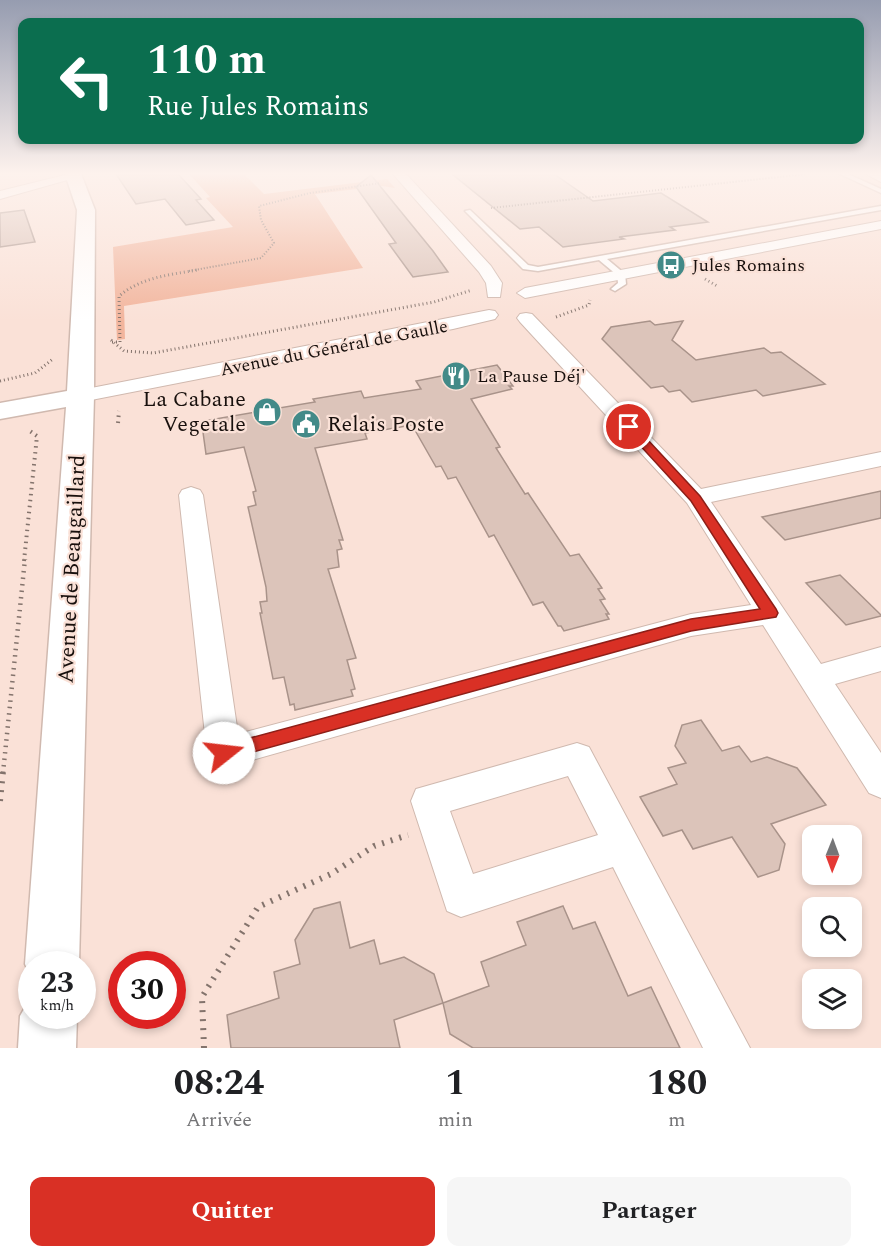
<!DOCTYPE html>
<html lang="fr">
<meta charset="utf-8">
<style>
:root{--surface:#fff;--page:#f6f6f6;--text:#202124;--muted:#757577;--accent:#d93025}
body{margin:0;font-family:Spectral,serif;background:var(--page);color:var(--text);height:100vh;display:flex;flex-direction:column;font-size:22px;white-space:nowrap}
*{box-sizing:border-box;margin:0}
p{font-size:20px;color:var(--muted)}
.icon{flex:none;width:33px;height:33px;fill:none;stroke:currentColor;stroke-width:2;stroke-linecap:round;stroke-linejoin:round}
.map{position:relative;height:1048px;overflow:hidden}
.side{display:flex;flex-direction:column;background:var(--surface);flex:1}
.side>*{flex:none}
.guide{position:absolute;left:18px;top:18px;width:846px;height:126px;border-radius:12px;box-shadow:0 3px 9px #0003;background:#0b6e4f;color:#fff;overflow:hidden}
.needle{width:39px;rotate:181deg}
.fabs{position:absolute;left:802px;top:825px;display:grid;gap:12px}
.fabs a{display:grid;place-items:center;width:60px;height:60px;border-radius:12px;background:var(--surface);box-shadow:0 3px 9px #0003;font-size:30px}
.speed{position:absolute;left:18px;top:951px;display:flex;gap:12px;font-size:30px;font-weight:700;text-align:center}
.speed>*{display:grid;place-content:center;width:78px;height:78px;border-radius:50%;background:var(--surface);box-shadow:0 3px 9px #0003;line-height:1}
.speed small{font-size:15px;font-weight:400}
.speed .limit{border:9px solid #d22;background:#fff;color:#111}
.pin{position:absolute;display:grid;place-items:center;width:51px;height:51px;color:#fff;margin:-26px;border:3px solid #fff;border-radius:50%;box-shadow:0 2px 6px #0007}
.me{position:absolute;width:66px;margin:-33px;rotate:74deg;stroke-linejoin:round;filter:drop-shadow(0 0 4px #0008)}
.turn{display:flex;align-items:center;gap:21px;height:126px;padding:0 30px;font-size:27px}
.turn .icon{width:78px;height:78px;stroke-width:2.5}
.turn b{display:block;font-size:42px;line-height:51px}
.eta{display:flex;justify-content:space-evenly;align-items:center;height:102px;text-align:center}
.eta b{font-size:36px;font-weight:700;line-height:42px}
.primary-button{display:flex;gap:12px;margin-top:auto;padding:12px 30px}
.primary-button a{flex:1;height:69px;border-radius:12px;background:var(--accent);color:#fff;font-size:24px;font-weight:700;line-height:69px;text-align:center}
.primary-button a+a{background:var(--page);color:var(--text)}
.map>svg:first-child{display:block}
.green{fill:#f2b59d}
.building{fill:#dcc4ba;stroke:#a9938a;stroke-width:1.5}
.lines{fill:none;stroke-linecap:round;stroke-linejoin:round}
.lane-casing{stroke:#d0b9af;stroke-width:3}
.street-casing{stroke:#d0b9af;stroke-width:2}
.secondary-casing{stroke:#d0b9af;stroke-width:3}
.path-far4{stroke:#83736c;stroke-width:2;stroke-dasharray:1 2;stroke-linecap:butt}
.path-far3{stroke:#83736c;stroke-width:3;stroke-dasharray:1 3;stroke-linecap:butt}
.path-far2{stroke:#83736c;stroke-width:4;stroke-dasharray:1.5 4.5;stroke-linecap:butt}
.path-far1{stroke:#83736c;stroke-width:4.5;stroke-dasharray:1.5 5;stroke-linecap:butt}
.path{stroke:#83736c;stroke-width:6;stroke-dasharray:2 7;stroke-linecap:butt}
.lane{fill:#fff;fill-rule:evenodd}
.street{fill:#fff;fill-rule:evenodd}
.secondary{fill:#fff;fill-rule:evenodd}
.route{fill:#d93025;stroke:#8d1f18;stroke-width:1.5}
.labels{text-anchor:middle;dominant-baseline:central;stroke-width:4.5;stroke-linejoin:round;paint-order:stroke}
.far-poi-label{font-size:18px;fill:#18100d;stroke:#fae1d7;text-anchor:start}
.far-street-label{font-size:18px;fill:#18100d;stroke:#fae1d7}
.poi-label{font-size:22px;fill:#18100d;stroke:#fae1d7;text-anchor:end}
.street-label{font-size:22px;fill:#18100d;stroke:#fae1d7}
</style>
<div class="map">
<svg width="881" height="1048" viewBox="0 0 881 1048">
<rect width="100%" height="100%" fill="#fae1d7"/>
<path class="green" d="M189 174H244L264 194 387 179 395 188 382 186 315 194 363 268 124 306 125 339 117 340 113 247 233 227 206 198 210 197Z"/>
<g class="building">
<path d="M116 174H178L201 199 196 200 214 220 186 225 165 199 136 204Z"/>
<path d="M452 174H554L593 201 661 193 708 222 670 227 675 230 619 237 624 239 563 247 539 227 520 229Z"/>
<path d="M371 175 433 251 448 272 413 277 389 244 396 243 356 187Z"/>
<path d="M24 210 35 242 0 247V213Z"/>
<path d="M650 321 655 325 683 321 672 340 696 360 764 348 771 353 781 352 825 384 763 396 756 390 692 402 680 390 669 392 663 386 651 388 602 339 611 327Z"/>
<path d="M497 365 513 386H509L512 389 471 399 500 447 496 448 525 494 528 493 570 556 579 554 602 588 598 589 605 599 600 600 609 614H606L609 619 564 631 561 626H558L543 602 533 605 494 535 489 537 456 477 448 479 441 466 436 467 412 425 365 433 367 439 315 448 343 540H339L342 549 337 550 339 567 328 569 356 658 347 660 355 689 351 690 353 696 295 710 294 704 290 705 284 677 273 679 260 613H262L260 602 267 601 266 587 248 507 256 505 253 492 256 491 244 447 206 454 202 425 210 424 209 420 315 402 313 399 361 391 364 398 421 389 416 381Z"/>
<path d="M881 491V518L785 540 762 517Z"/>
<path d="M840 575 881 615V616L846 625 806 583Z"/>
<path d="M701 720 722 751 739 746 751 762 767 757 797 768 826 805 771 824 785 844 779 870 758 877 732 837 693 849 682 830 663 836 640 797 677 784 668 768 686 763 675 746 682 725Z"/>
<path d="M340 902 350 948 374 940 380 964 404 957 434 974 443 1003 394 1020 400 1048H231L227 1015 279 998 274 972 300 964 295 940 314 909Z"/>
<path d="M563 906 573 929 595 922 628 996 651 987 680 1048H473L450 1034 443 1003 489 986 481 962 526 945 517 922Z"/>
</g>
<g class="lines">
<g class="lane-casing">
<g id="lane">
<path d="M840 174H848L881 189V193Z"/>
<path d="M881 206V210L607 259 625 274 626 284 615 291 611 289 618 283 617 275 599 260 538 271 523 269 465 211 470 210 528 265 538 267Z"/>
</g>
</g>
<g class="street-casing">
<g id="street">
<path d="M69 174 78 177 0 199V191Z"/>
<path d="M393 174H406L491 266 502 283 500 297H488L486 283 479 272Z"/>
<path d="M866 174H881V182Z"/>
<path d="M881 221V229L525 298 517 293 525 288Z"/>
<path d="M489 310 495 311 498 315 495 319 453 329 81 402 74 400 71 396 74 392 81 390Z"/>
<path d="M526 313 532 314 701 489 881 452V466L711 502 821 664 881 647V671L835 684 881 753V798L869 793 763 625 691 636 224 768 212 763 207 753 179 495 182 490 191 487 200 490 203 495 238 734 691 614 751 605 687 503 520 322 517 318 520 314Z"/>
<path d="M577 743 589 747 750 1048H703L613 867 461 917 447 911 411 801 416 789ZM568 776 598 835 473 874 450 811Z"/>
</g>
</g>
<g class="secondary-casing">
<g id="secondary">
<path d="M65 174H81L95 210 94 396 79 964H32V980L25 964 66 407 0 419V403L67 391 77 210Z"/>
<path d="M32 995V1016H77L76 1048H18L20 1016Z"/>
</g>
</g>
<g class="path-far4">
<path d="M491 208 807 174"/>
<path d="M189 271 261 258 274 243 261 220 259 206 310 193 381 183"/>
</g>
<g class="path-far3">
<path d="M705 279 717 286"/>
<path d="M556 317 589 305 590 300"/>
<path d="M111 340 124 351 153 353 434 302 472 290"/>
<path d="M112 342H120L119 296C142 277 169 275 197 270"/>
<path d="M0 381 35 373 53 359"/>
</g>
<g class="path-far2">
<path d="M118 423 119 411"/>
<path d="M24 561 37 436 27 429"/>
</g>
<path class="path-far1" d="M3 773 25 559"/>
<g class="path">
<path d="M0 801 3 771"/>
<path d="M204 1048 202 997 258 907 331 874 374 846 408 835"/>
</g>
<use href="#lane" class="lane"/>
<use href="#street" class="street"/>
<use href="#secondary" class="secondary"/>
</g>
<linearGradient id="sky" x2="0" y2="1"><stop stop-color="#969cb0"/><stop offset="0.54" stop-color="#fdf2ed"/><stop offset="1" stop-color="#fdf2ed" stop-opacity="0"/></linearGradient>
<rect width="881" height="321" fill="url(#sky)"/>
<path class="route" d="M629 423 633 424 700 496 776 609 778 613 776 617 691 631 224 760 217 758 214 753 217 747 224 745 691 619 760 609 691 501 625 429V424Z"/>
<defs>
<g id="bus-disc" transform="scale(1.5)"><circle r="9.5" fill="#428a88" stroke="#fae1d7"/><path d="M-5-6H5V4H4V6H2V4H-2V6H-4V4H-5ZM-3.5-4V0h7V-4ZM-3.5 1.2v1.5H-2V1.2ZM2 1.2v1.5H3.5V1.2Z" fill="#fff"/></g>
<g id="restaurant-disc" transform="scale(1.5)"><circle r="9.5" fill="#428a88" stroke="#fae1d7"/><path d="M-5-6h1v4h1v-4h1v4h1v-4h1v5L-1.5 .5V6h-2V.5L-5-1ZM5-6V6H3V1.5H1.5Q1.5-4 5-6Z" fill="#fff"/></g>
<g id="shop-disc" transform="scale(1.5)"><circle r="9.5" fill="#428a88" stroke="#fae1d7"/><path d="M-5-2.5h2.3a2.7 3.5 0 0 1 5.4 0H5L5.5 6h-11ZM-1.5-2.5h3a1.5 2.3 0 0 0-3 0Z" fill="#fff"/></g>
<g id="civic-disc" transform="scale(1.5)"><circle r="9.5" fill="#428a88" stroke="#fae1d7"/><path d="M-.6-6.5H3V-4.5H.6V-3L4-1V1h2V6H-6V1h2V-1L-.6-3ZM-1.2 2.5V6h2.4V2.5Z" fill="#fff"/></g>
</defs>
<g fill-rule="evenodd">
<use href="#bus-disc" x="671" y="265"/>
<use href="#restaurant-disc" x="456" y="376"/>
<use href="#shop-disc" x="267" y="412"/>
<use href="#civic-disc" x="306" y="424"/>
</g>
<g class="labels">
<g class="far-poi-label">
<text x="692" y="265">Jules Romains</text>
<text x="477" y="376">La Pause Déj'</text>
</g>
<g class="far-street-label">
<text transform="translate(334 348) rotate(-11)">Avenue du Général de Gaulle</text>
</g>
<g class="poi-label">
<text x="246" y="399">La Cabane<tspan x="246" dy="25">Vegetale</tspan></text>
<text x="327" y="424" text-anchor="start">Relais Poste</text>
</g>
<g class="street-label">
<text transform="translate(72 569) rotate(-87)">Avenue de Beaugaillard</text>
</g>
</g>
</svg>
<div class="fabs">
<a><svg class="needle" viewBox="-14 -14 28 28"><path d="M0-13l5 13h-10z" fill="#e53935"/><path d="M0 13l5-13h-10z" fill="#757577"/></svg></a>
<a><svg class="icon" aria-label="search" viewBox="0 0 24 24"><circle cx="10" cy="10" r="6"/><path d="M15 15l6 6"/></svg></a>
<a><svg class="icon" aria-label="layers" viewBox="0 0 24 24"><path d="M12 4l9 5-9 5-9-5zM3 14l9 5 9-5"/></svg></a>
</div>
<div class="speed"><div>23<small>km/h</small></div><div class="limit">30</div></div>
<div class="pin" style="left:629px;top:427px;background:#d93025"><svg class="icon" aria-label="arrive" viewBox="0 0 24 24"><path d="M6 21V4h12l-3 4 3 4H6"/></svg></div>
<svg class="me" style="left:224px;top:753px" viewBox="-20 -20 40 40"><circle r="19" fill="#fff"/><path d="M0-13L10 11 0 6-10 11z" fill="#d93025"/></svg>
<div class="guide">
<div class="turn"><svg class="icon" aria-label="left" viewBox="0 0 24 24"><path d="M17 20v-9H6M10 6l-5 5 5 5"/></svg><div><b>110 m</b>Rue Jules Romains</div></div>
</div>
</div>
<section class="side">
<div class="eta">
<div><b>08:24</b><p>Arrivée</p></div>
<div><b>1</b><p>min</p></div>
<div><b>180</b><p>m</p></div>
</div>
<div class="primary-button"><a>Quitter</a><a>Partager</a></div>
</section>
